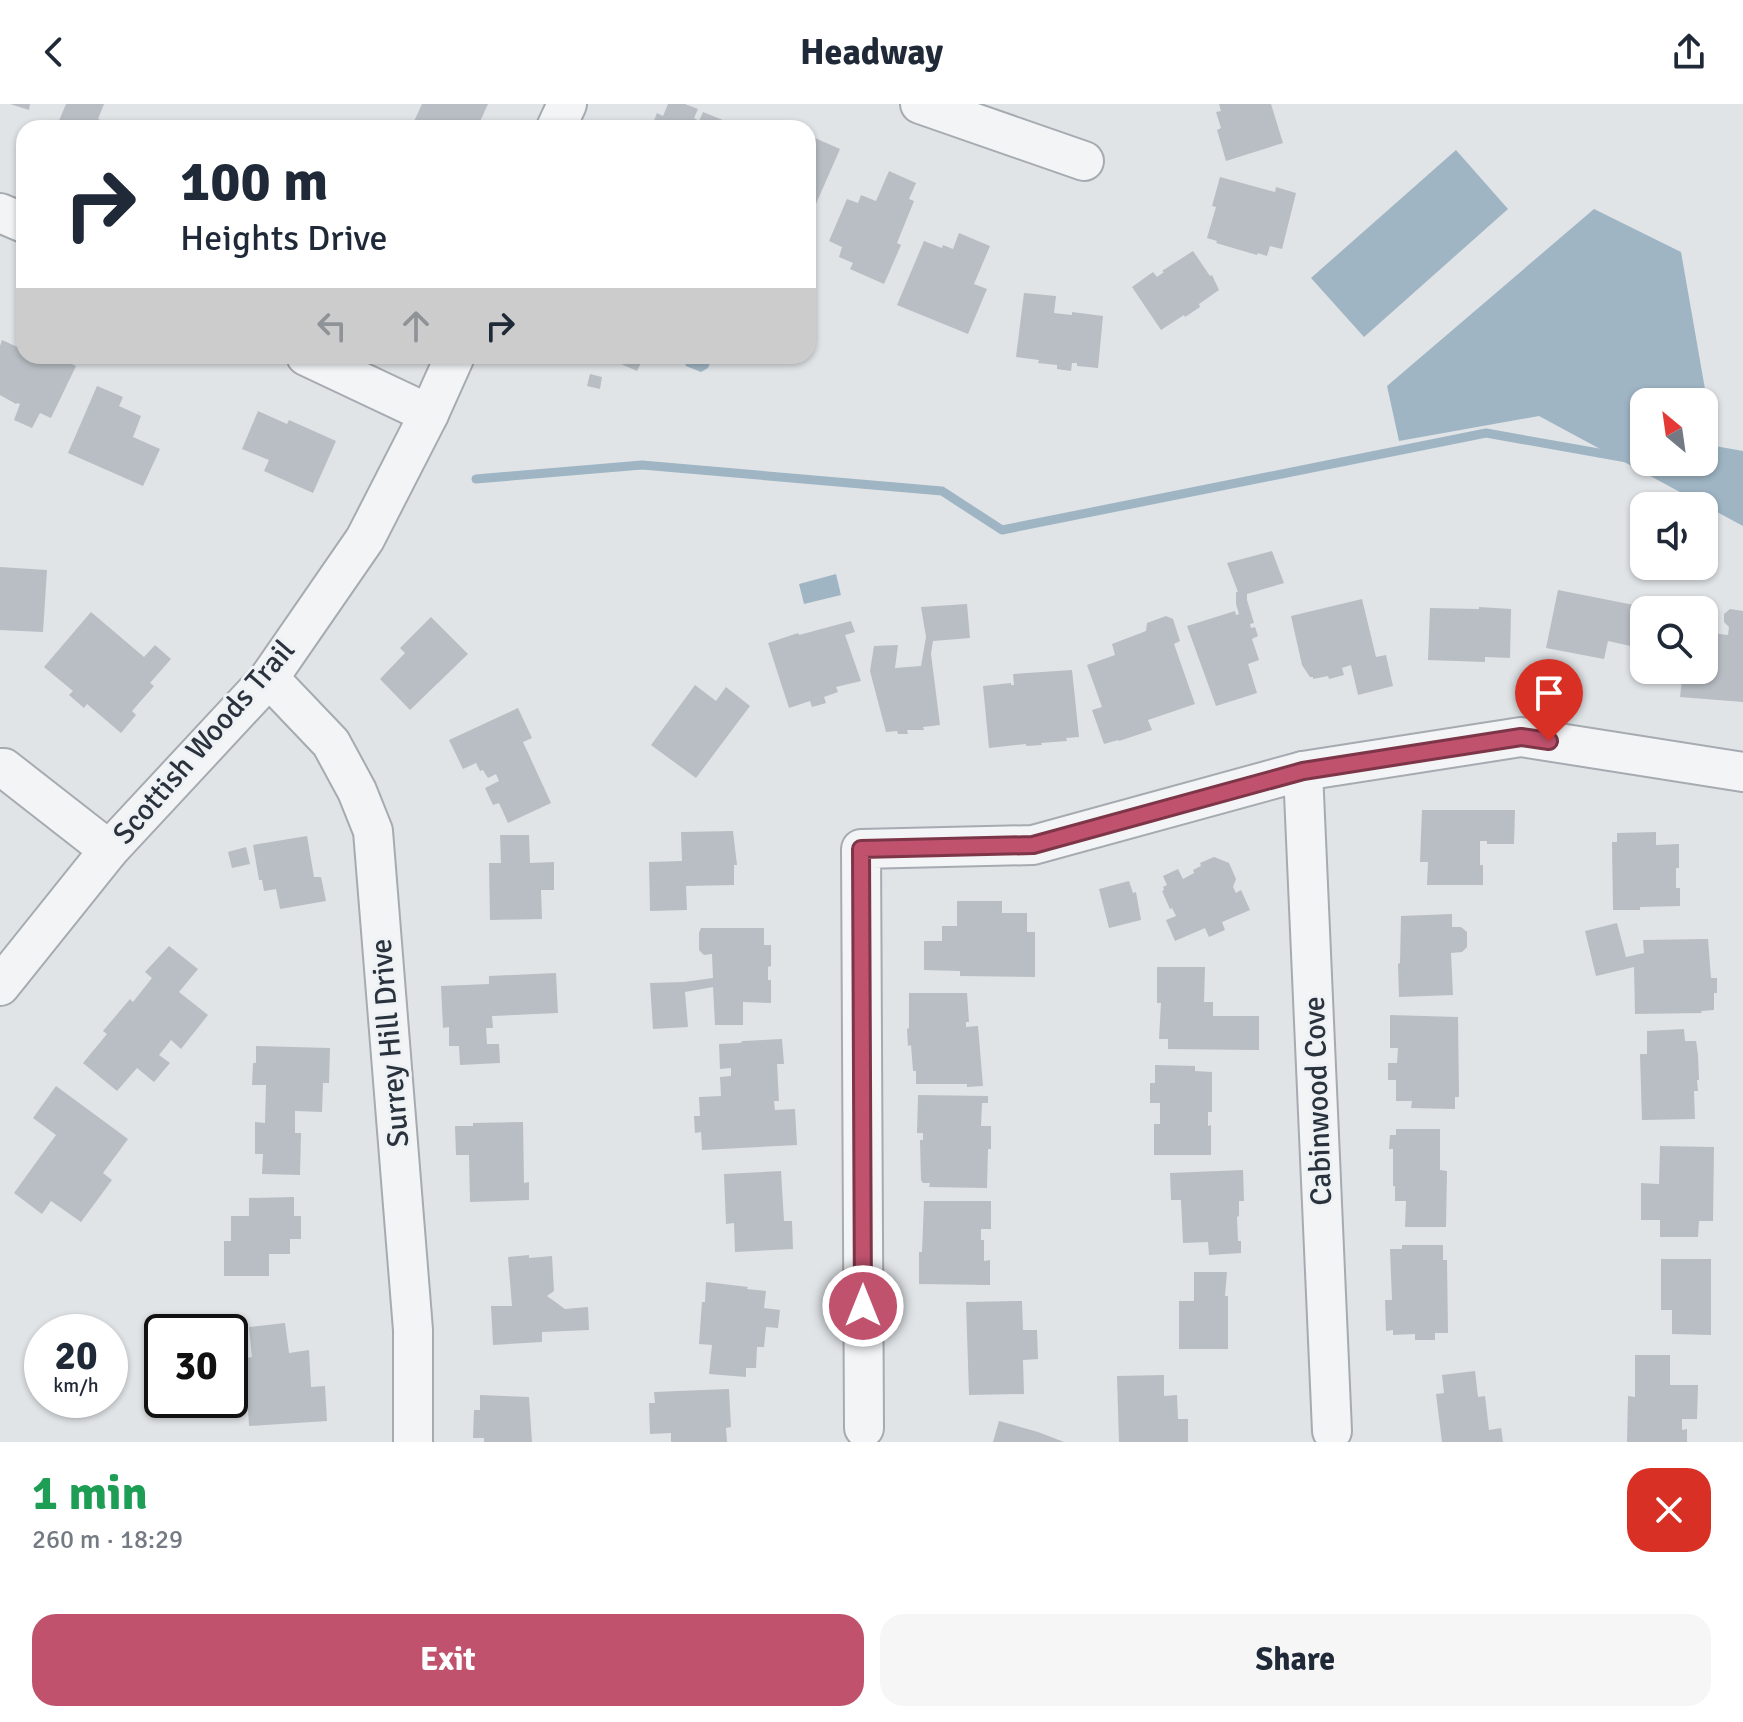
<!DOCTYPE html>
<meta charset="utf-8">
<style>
:root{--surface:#fff;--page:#f6f6f7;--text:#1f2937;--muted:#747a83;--accent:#c0526e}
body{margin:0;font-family:Signika,sans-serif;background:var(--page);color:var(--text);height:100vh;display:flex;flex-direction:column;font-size:30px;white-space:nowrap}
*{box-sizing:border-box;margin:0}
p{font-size:26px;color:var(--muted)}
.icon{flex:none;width:44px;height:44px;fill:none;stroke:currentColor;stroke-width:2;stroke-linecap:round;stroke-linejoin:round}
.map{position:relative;height:1338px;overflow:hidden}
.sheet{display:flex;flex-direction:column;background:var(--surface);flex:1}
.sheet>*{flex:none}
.top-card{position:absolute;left:16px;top:16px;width:800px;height:244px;border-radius:24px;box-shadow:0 2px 6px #0004;background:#fff;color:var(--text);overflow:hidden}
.needle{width:52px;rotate:331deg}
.tools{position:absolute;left:1630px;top:284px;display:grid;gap:16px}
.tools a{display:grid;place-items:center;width:88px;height:88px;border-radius:16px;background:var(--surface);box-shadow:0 2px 6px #0004;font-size:40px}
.speed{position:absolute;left:24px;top:1210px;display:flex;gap:16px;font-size:40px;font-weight:700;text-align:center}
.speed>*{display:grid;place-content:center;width:104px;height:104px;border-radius:50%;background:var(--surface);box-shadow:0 2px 6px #0004;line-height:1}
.speed small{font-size:20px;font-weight:400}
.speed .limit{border:4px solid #111;border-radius:12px;background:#fff;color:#111}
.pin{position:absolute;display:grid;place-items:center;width:68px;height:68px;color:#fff;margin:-82px -34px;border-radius:50% 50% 50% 0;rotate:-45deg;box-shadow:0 0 8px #0007}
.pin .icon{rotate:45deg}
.me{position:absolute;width:88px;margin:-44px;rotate:0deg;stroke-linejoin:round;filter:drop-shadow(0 0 6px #0008)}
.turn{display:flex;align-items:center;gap:28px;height:168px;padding:0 32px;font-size:36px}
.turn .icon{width:104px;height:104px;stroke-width:2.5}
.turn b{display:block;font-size:56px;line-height:68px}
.lanes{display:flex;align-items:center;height:76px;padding:0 32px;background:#0003;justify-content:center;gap:40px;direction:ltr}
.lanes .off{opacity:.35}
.round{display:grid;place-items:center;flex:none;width:84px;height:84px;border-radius:24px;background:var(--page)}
.head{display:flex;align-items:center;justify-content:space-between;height:136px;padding:0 32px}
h1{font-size:48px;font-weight:800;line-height:60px;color:#1e9e55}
.action{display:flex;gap:16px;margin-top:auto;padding:16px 32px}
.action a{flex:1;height:92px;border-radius:24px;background:var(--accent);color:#fff;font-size:32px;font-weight:800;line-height:92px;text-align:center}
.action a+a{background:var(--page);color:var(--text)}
header{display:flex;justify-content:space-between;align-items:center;height:104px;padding:0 32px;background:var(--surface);font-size:36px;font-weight:800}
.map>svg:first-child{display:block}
.water{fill:#9fb5c4;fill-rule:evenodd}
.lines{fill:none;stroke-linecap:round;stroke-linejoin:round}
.stream{stroke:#9fb5c4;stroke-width:9}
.building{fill:#b8bec4}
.minor-casing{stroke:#a6abb1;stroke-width:42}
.minor{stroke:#f2f4f6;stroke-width:38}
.route-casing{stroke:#7d3548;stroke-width:20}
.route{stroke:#c0526e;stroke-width:14}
.labels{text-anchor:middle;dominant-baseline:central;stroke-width:6;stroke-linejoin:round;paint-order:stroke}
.street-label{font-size:30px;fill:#2a333d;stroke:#eff2f5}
</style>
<header><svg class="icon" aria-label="back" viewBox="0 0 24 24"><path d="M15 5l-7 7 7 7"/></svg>Headway<svg class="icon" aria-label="share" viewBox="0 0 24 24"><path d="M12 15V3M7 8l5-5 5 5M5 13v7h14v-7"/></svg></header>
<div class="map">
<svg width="1743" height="1338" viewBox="0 0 1743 1338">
<rect width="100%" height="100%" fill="#e0e4e7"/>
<g class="water">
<path d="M1456 46 1508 105 1364 233 1311 174Z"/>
<path d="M1594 105 1681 148 1715 342 1743 347V422L1539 312 1399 337 1387 282ZM1644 298H1704V358H1644Z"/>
<path d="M684 252H713L708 264 701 268 686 262 683 254Z"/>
<path d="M836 470 841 491 804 500 799 480Z"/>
</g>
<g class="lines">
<path class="stream" d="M476 375 642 361 942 387 1002 426 1486 329 1644 357"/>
</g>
<g class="building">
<path d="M10 0H30L29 6Z"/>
<path d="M66 0H104L98 15 120 24H56Z"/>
<path d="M422 0H488L477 24H411Z"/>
<path d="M668 0H685L698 5 694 14 699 17 703 8 730 19 729 23 725 22 724 24H651L657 9 663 12Z"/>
<path d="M1219 0H1271L1283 39 1226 57 1217 26 1221 24 1216 8 1221 7Z"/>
<path d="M808 31 840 45 808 118Z"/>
<path d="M889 67 916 79 909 95 914 97 897 139 901 141 884 180 850 165 853 159 839 153 842 143 829 137 847 95 858 99 861 91 876 97Z"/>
<path d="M1220 73 1275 88 1276 83 1296 89 1282 145 1270 142 1267 152 1258 149 1257 151 1216 139 1217 137 1207 134 1216 103 1212 102Z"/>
<path d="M959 129 990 142 974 180 987 185 968 230 897 201 924 137 942 144 943 141 953 145Z"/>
<path d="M1193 147 1210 172 1212 171 1219 186 1199 200 1200 203 1185 213 1184 211 1161 226 1132 183 1153 168 1157 173 1164 168 1162 167Z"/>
<path d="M1024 189 1056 192 1054 209 1072 211V208L1103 212 1098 264 1077 262V259H1072L1071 267 1057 265V261L1038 259 1039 256 1016 253Z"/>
<path d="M2 236 24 246V252H55L76 262 51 314 40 309 32 324 14 316 20 300 17 299 16 300 0 291V242Z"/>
<path d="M603 252H642L640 256 642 257 637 267Z"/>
<path d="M590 270 602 273 600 285 587 282Z"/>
<path d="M97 282 123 293 119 302 141 312 133 333 160 345 143 382 68 349Z"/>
<path d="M258 307 287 320 289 316 336 337 313 389 264 367 269 356 242 345Z"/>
<path d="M1272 447 1284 479 1247 490V496L1254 519 1250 520 1251 524 1255 523 1258 532 1252 535 1259 556 1248 560 1257 589 1216 602 1187 522 1235 507 1236 511 1239 510 1236 500V488H1238L1227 459Z"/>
<path d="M0 463 47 466 43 528 0 526Z"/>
<path d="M1558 486 1644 503V545L1608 537 1604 555 1546 544Z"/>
<path d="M1362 495 1376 553 1386 551 1393 582 1358 591 1351 561 1342 564 1344 571 1329 575 1328 572 1313 575V573H1310L1302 561 1291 512Z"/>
<path d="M967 500 970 534 933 537 931 550 940 621 923 623 924 626H907L908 630H898L897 627 886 628 870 567 874 542 898 541 895 564 921 562 926 533 921 503Z"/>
<path d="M1479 503 1511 505 1510 554 1485 553V558L1428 556 1430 504 1479 505Z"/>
<path d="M1730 505 1743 507V598L1680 593 1682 575H1679L1680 566H1704V514L1715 515 1714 522 1711 521V529L1728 531 1729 523 1724 518V510Z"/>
<path d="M91 508 144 553 155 541 171 555 150 579 154 582 132 607 136 611 121 629 87 600 84 604 69 591 73 587 44 563Z"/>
<path d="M1166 512 1173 515 1180 537 1174 540 1195 600 1148 616 1152 626 1119 637 1118 636 1104 640 1092 606 1102 603 1087 561 1115 551 1112 540 1146 527 1147 519Z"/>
<path d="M431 513 468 550 410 606 380 575 405 549 400 544Z"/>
<path d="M851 517 855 528 845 531 861 577 836 583 838 588 824 593 826 599 812 603 810 597 789 604 768 539 798 529 799 531Z"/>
<path d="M1072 566 1079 633 1066 634 1067 637 1041 639 1042 641 1026 642V640L989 644 983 582 1011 579V581H1014L1013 570Z"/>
<path d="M695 581 716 597 726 583 750 602 696 674 651 641Z"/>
<path d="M518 604 532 634 523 638 551 699 508 719 499 699 493 701 485 684 499 677 496 670 488 674 483 666 480 667 476 659 463 665 449 636Z"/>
<path d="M1422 706H1515L1514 740H1487V737H1480V761H1483V781H1427L1428 758H1420Z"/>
<path d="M733 727 737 761H734V781L686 782 687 806 650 807 649 758 682 757 681 728Z"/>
<path d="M1656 728V741L1679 740V764H1676V784H1680V802L1640 803V806H1613L1612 738H1617V729Z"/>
<path d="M500 731H529L530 759 554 758V786H541L542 815 490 816 489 759H501Z"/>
<path d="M307 732 314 773H321L326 797 280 805 276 785 264 787 262 776H259L253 741Z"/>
<path d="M246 743 250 760 232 764 228 748Z"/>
<path d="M1214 753 1229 759 1236 775 1233 783 1236 789 1241 786 1250 806 1222 818 1225 826 1209 833 1205 824 1175 837 1166 816 1176 812 1172 804 1170 805 1162 787 1164 786 1163 783 1167 781 1163 772 1178 765 1183 775 1194 769 1193 766 1201 762 1200 759Z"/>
<path d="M1129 777 1133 789 1136 788 1141 816 1109 824 1099 785Z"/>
<path d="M957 797H1002V809H1027V828H1035V873L960 872V867L924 866V837H942V822H957Z"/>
<path d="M1452 810V823H1461L1467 828V843L1462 848 1451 849 1453 891 1399 893 1398 860 1400 859 1401 812Z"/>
<path d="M1617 819 1626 853 1644 849 1643 836 1708 835 1711 874H1717V889H1714V906L1701 907 1702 909 1635 910 1634 863 1596 872 1585 827Z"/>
<path d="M701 824H764V841H771V862L768 863V876H771V899L743 898V921H715L713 883 685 888 688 923 653 925 650 879 684 878 713 874 712 850 704 851 699 846V829Z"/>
<path d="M169 842 198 865 179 888 208 911 181 945 171 936 159 951 170 959 154 978 137 964 117 987 83 959 107 930 103 927 130 895 133 898 152 874 145 868Z"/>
<path d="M1157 863H1205L1204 898H1213V912H1259V946L1168 945V935H1159L1161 899H1157Z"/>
<path d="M556 869 558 909 492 912 493 924H486L487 940H499L500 959 460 961 459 942H449V923L443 924 441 882 489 880V872Z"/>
<path d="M909 889H967L969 918H966V923L978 922 983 982 967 983V980H916V967H913L911 941 908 942 907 925 909 924Z"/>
<path d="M1390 911 1458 913 1459 993H1455V1005L1411 1004 1412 997H1396V976H1388V959H1397L1398 944H1390Z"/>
<path d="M1684 925 1685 937H1696L1698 951 1699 976H1697L1698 987H1694L1695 1015 1642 1016 1640 950H1647V927Z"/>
<path d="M782 935 784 960H777L779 997H774L775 1006 795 1005 797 1041 702 1046 701 1028 695 1029 694 1012H700L699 993 721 992 720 973 731 972V964L720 965 719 940 740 939 743 937Z"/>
<path d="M256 942 330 944 329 979H323L322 1008 295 1007V1029H301L300 1071 262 1070 263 1050H255V1018L265 1019 266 981H252L253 959H256Z"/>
<path d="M1155 961 1195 962V967L1212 968V1008H1208V1022L1211 1021V1051H1154V1020H1160V999H1150V979H1155Z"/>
<path d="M56 982 128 1035 103 1069 112 1076 81 1118 51 1097 42 1110 14 1089 56 1031 33 1014Z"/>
<path d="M918 991 988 992V999H982L981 1022H991V1045H988L987 1084 929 1083 930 1079H923L921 1076 920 1036H923V1029H917Z"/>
<path d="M523 1018 524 1079 529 1078V1096L470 1098 469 1051H456L455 1022H473V1019Z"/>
<path d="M1396 1025H1440V1066L1447 1067 1446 1123H1405L1406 1097H1395V1082H1393V1045H1389L1390 1031H1396Z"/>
<path d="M1660 1042 1714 1043 1713 1117H1699L1698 1133H1660V1116H1641V1079L1659 1080Z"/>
<path d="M1243 1066 1244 1097H1239V1112L1237 1113 1238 1137H1241V1149L1209 1151 1208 1138 1183 1139 1181 1096H1171L1170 1069Z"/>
<path d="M781 1067 784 1117H792L793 1145 735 1148 734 1119 726 1120 724 1070Z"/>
<path d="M294 1093V1112H301V1135H290V1150H269V1172H224V1137H231V1112H249V1094Z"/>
<path d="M924 1097H991V1125H981V1136H984V1157L990 1156V1181L919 1180V1148H922Z"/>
<path d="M1402 1141H1443V1156H1447L1448 1229H1435V1236H1415V1230L1393 1231V1226L1386 1227 1385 1196H1392L1390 1145H1402Z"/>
<path d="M529 1151V1154L552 1152 554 1187 547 1192 565 1205 588 1203 589 1226 542 1228V1238L493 1241 491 1202H512L508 1153Z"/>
<path d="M1661 1155H1711V1231L1672 1230V1206H1661Z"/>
<path d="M1194 1168H1227L1225 1192H1228V1245H1179V1197H1194Z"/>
<path d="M706 1178 748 1183 747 1185 766 1187 764 1204 780 1206 778 1224 766 1223 764 1243H757L756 1264H746V1273L709 1270 712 1241 699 1240 702 1198H705Z"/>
<path d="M1022 1197 1023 1226H1037L1038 1255 1023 1256 1024 1290 969 1291 966 1198Z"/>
<path d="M285 1219 289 1249 309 1246 311 1283 325 1282 327 1317 249 1322 245 1254 252 1253 249 1223Z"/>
<path d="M1635 1251H1670V1281H1698L1697 1315H1682V1326L1687 1325V1338H1627L1628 1292 1635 1293Z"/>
<path d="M1475 1267 1478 1293 1485 1292 1489 1326 1501 1324 1503 1338H1442L1436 1290 1444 1289 1442 1271Z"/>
<path d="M1164 1271V1292L1177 1291 1178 1315H1188V1338H1119L1117 1272Z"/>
<path d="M729 1285 731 1323 726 1324 727 1338H671V1329L650 1330 649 1299H655L654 1288Z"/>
<path d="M480 1291 529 1293 532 1338H484V1334H473L474 1306H480Z"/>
<path d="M999 1317 1038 1328 1064 1338H993Z"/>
</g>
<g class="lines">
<g class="minor-casing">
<g id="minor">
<path d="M920 0 1084 57"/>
<path d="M556 24 567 0"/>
<path d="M0 109 24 119"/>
<path d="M306 252 429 310"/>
<path d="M269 574 331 639 357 687 373 727 413 1226V1338"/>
<path d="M0 664H4L109 746"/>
<path d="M1303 667 1332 1327"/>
<path d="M0 882 109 746 269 574 365 435 429 310 455 252"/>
<path d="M864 1324 861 745 1033 741 1303 667 1521 633 1743 668"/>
</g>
</g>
<use href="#minor" class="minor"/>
</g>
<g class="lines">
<g class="route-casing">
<path id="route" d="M863 1202 861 745 1033 741 1303 667 1521 633 1549 637"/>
</g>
<use href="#route" class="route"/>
</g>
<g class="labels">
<g class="street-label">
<text transform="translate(204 638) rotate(-49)">Scottish Woods Trail</text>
<text transform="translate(390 939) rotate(-95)">Surrey Hill Drive</text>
<text transform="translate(1318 997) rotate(-92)">Cabinwood Cove</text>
</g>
</g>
</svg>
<div class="tools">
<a><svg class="needle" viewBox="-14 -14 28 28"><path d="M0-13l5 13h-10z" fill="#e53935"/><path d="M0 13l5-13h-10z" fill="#747a83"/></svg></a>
<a><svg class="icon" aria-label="sound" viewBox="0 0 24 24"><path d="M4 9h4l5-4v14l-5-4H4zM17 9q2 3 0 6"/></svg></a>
<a><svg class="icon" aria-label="search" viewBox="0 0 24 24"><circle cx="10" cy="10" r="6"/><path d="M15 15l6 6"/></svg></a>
</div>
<div class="speed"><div>20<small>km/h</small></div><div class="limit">30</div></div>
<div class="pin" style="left:1549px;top:637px;background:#d93025"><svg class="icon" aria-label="arrive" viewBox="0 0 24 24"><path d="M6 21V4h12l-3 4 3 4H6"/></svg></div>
<svg class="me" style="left:863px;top:1202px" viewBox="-20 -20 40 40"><circle r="17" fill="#c0526e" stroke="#fff" stroke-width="3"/><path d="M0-11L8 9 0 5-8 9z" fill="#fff"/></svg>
<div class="top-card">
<div class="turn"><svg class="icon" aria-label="right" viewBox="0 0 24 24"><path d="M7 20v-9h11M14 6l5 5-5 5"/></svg><div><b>100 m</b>Heights Drive</div></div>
<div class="lanes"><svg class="icon off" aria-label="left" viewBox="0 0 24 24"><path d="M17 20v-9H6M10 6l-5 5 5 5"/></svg><svg class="icon off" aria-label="ahead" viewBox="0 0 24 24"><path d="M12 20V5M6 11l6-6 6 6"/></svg><svg class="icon" aria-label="right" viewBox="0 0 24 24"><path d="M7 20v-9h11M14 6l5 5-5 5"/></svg></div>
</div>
</div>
<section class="sheet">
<div class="head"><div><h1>1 min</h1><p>260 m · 18:29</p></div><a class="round" style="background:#d93025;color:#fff"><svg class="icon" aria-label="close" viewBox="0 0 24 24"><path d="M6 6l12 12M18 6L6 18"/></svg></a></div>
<div class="action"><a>Exit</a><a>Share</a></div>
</section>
